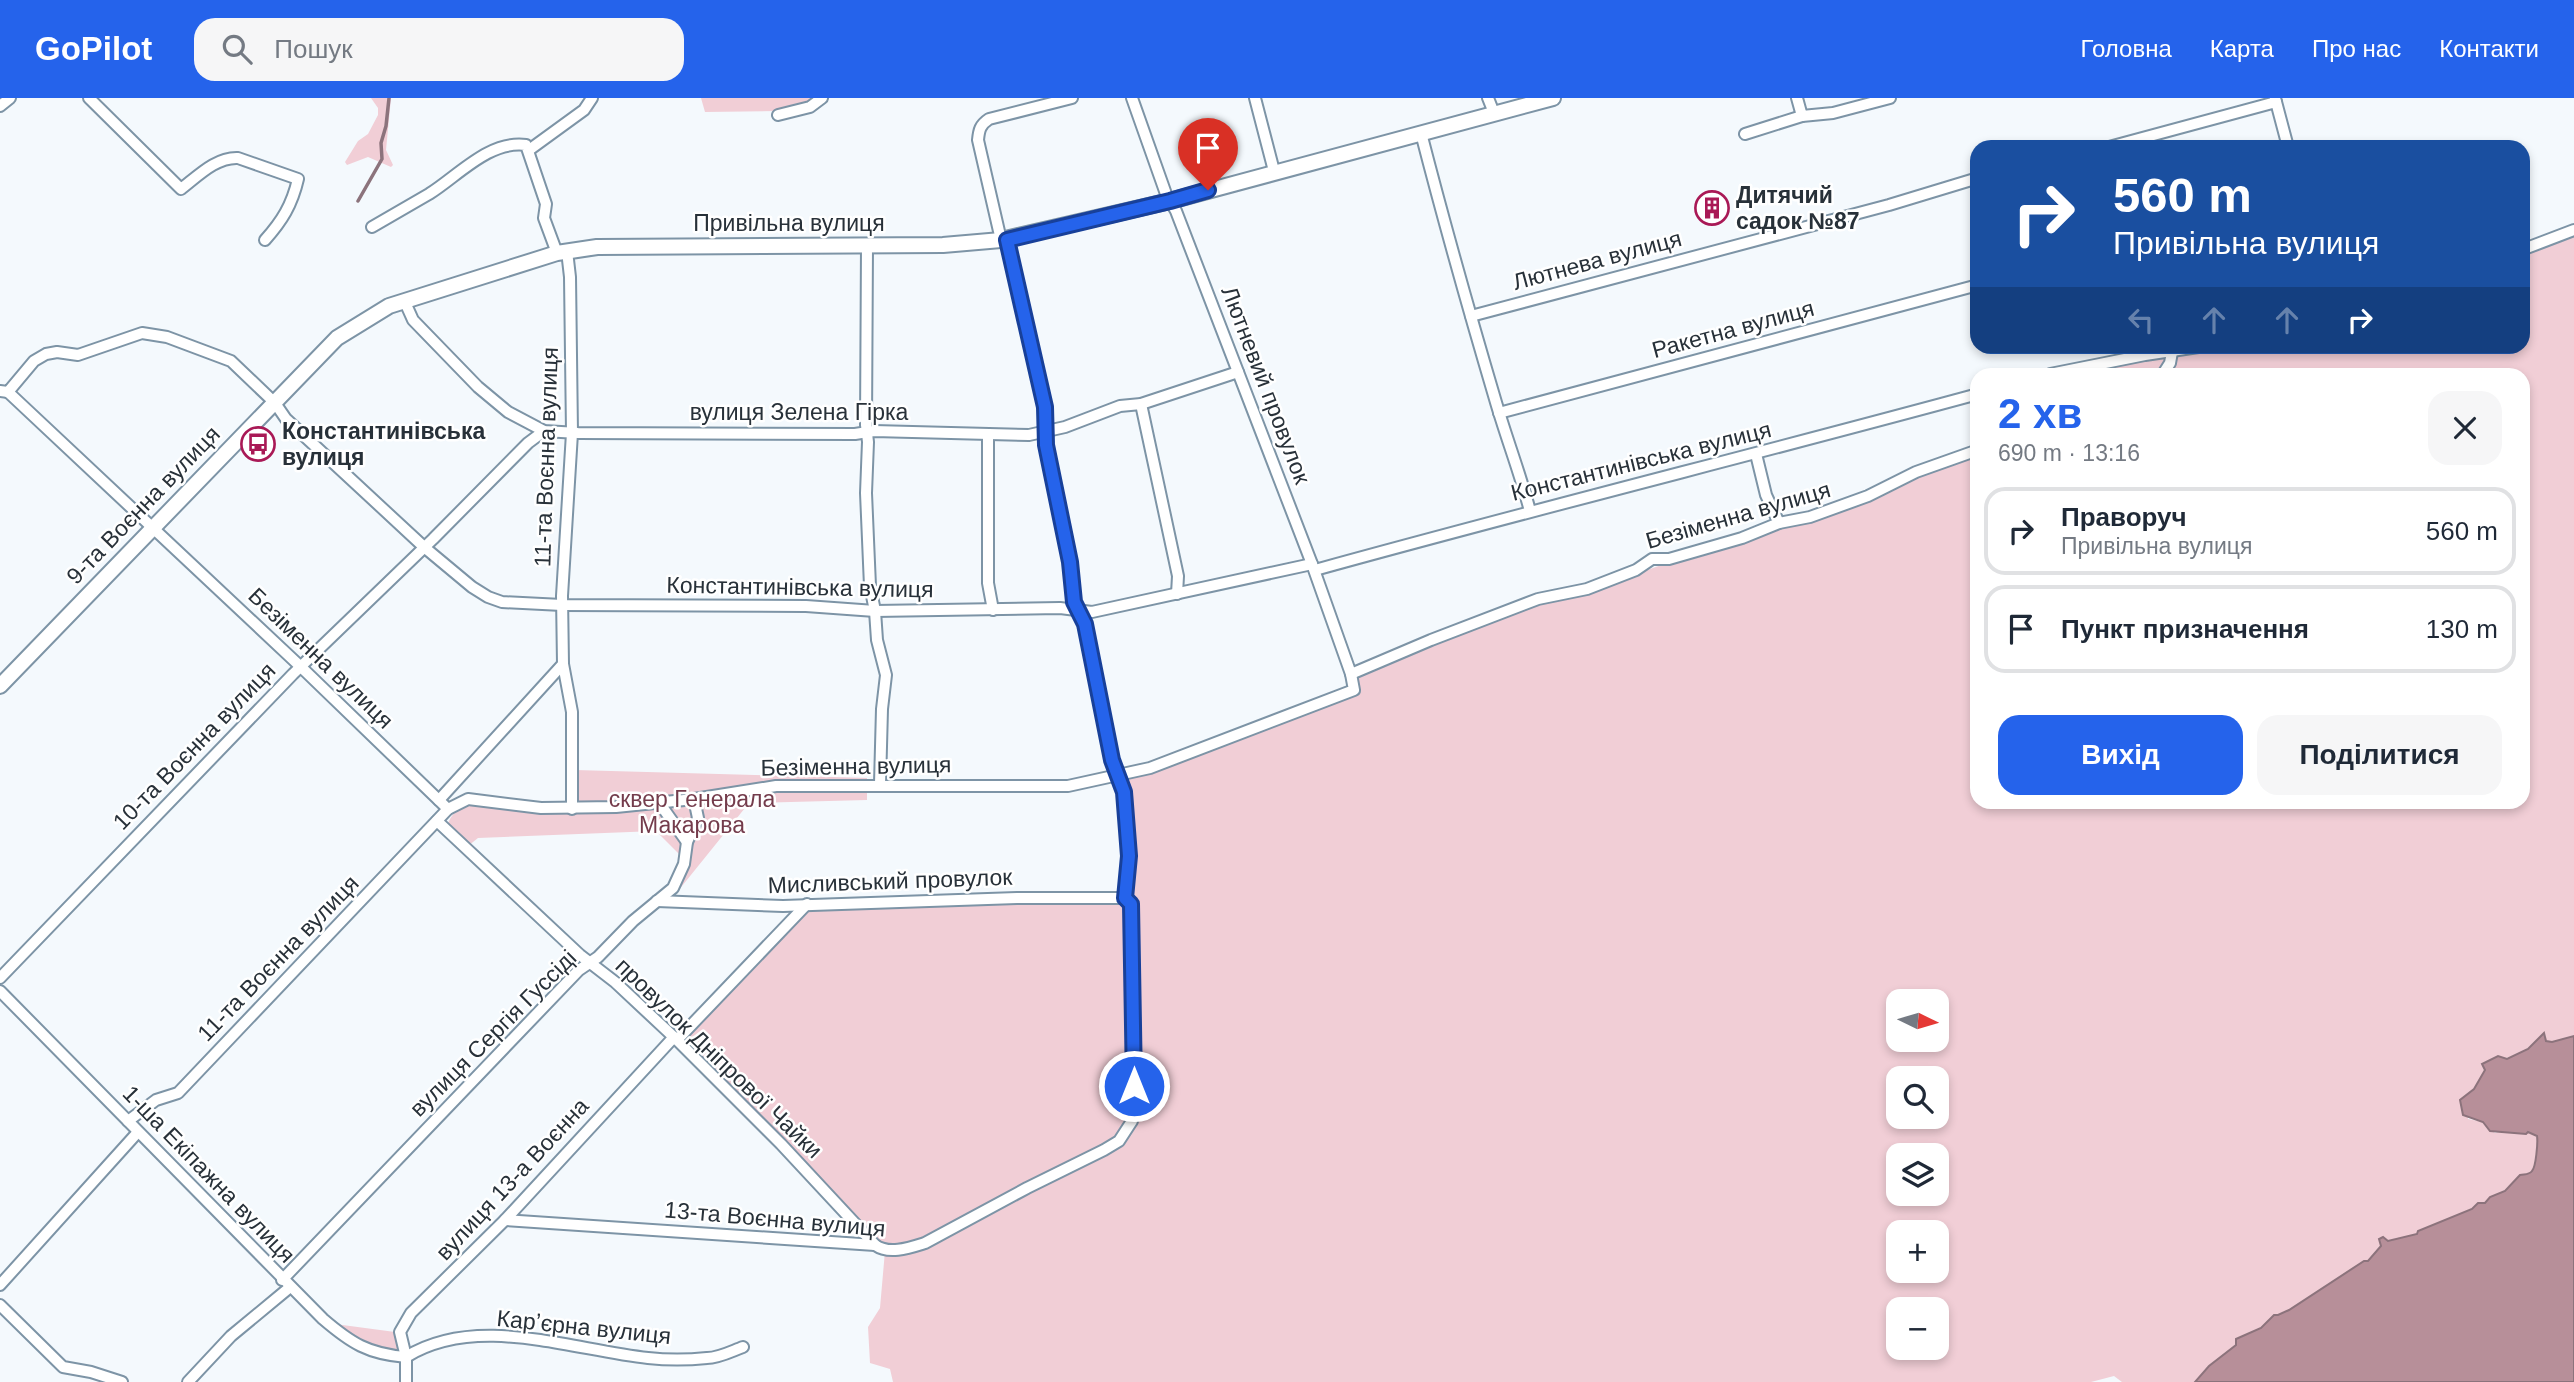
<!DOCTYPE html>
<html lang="uk">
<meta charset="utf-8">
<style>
:root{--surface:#fff;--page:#f6f6f7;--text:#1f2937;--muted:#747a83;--line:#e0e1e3;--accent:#2563eb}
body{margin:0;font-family:Helvetica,sans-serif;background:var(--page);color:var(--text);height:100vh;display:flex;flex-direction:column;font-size:26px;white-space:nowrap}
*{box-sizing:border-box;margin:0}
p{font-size:23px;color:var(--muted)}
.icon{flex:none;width:38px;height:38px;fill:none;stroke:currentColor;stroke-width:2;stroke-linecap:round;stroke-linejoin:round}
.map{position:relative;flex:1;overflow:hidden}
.drawer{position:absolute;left:1970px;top:270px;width:560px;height:441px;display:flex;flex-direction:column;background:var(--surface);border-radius:21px;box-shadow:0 4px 10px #0003}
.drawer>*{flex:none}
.top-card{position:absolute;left:1970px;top:42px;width:560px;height:214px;border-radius:21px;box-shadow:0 4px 10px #0003;background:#1a4fa0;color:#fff;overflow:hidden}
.needle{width:46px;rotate:95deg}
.controls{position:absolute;left:1886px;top:891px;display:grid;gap:14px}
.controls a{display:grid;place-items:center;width:63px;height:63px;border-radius:14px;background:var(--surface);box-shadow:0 4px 10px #0003;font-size:35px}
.pin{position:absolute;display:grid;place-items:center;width:60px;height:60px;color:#fff;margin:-72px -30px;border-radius:50% 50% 50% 0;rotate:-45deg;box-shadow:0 0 7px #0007}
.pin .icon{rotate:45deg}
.me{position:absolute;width:77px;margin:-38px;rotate:0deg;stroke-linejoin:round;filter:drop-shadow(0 0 5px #0008)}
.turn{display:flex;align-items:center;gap:24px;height:147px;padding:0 28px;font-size:32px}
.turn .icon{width:91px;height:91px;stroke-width:2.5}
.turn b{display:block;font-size:49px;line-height:60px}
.lanes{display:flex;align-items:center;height:66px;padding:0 28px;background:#0003;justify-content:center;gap:35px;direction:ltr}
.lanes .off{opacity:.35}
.round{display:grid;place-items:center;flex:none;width:74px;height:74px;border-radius:21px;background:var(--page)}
.head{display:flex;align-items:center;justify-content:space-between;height:119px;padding:0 28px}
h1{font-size:42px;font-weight:700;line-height:52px;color:var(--accent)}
.cta{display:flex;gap:14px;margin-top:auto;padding:14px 28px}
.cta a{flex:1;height:80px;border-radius:21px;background:var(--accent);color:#fff;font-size:28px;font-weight:700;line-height:80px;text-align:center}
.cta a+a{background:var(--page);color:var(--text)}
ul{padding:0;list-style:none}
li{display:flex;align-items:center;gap:21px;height:88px;margin:0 14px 10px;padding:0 14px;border:4px solid var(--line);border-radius:21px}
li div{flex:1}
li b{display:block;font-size:26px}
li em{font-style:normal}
header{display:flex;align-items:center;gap:42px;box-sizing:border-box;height:98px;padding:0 35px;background:var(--accent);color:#fff}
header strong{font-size:33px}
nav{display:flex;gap:38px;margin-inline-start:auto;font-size:24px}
.search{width:490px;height:63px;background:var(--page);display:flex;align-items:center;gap:18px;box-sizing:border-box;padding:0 24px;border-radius:21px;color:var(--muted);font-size:26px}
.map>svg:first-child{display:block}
.green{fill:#f1ced6;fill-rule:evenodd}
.water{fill:#b78f99;stroke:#8c737c;stroke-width:2}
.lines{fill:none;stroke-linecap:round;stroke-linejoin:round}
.stream{stroke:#8c737c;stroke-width:3.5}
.minor-casing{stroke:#7d94a6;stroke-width:14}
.tertiary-casing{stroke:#7d94a6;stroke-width:18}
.minor{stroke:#fff;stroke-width:10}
.tertiary{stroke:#fff;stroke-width:14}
.route-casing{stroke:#184099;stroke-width:18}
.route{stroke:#2563eb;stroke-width:12}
.labels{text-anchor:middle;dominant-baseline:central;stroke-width:5;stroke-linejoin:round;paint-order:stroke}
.poi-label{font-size:23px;font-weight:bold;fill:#283139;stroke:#fff;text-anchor:start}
.street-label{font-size:23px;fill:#283139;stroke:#fff}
.park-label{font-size:23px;fill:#743c4c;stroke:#fff}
</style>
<header>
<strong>GoPilot</strong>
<div class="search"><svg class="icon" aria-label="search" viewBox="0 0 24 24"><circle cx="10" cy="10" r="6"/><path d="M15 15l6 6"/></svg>Пошук</div>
<nav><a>Головна</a><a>Карта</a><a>Про нас</a><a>Контакти</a></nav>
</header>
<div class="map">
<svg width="2574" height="1284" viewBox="0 0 2574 1284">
<rect width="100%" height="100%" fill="#f4f9fd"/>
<g class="green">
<path d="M371 0H391L386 52 393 67 391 69 368 59 347 67 345 64 358 43 368 36 378 17V10Z"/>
<path d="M701 0H826L776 13 705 14Z"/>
<path d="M2574 135V938L2552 944 2546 943 2545 936C2527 955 2507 961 2482 966L2485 972 2474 991 2465 1000 2468 1021 2483 1024 2495 1035C2504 1032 2528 1033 2537 1038L2538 1047 2533 1072 2505 1093 2490 1099 2485 1105 2419 1133 2417 1136 2388 1143 2368 1163H2364L2261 1230 2237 1241 2236 1247 2209 1268 2195 1284H2122L2114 1278 2091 1284H893L890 1271 870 1265 868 1229 880 1210 885 1153 684 943 685 936 800 816 816 809 1132 802 1133 765 1126 684 1132 679 1359 594 1357 583 1361 574 1538 503 1588 493 1977 355 1978 704H2524V276H2165L2175 256 2216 249 2524 248V155ZM1899 903H1937V942H1899ZM1899 980H1937V1018H1899ZM1899 1057H1937V1096H1899ZM1899 1134H1937V1172H1899ZM1899 1211H1937V1250H1899Z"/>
<path d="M2161 257 2167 260 2161 276H2063Z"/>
<path d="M575 672 867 680V702L749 705 678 793 670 780 678 771 680 757 656 733 478 740 468 748 447 728C451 716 459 708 472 706L546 715H574Z"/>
<path d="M335 1226 395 1234 399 1237V1250L395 1254 370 1249Z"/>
</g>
<path class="water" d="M2544 935 2546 943 2552 944 2574 938V1284H2195L2209 1268 2236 1247V1241L2261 1230 2274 1217H2278L2289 1212 2364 1163H2368L2381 1148 2379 1141 2383 1139 2388 1143 2417 1136 2418 1133 2472 1111 2478 1105H2485L2490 1099 2505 1093 2520 1077C2525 1076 2529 1077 2532 1073 2536 1069 2538 1044 2537 1038L2528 1034 2526 1036 2490 1033 2483 1024 2463 1017 2460 1002 2474 991 2485 972 2482 966 2498 958 2507 961 2528 951Z"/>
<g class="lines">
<path class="stream" d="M358 103 382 61 381 45 386 28 389 0"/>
<g class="minor-casing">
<g id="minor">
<path d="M89 0 181 91C198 78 216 59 238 60L298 81C292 107 282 123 265 142"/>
<path d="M1255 0 1274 73"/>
<path d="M1488 0 1494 15"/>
<path d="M1797 0 1802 18 1833 15 1890 0"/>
<path d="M2275 0 2288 49"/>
<path d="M0 8 10 0"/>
<path d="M778 17 810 9 822 0"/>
<path d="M1421 35C1444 124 1469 213 1495 301 1506 339 1520 375 1530 413"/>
<path d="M1745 36 1802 18"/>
<path d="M2109 49 2276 4"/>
<path d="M529 52 584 12 592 0"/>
<path d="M372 129C391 118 410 107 429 96 458 78 489 42 526 47L546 106 544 120 557 155"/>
<path d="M1001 142 978 42C979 32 980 27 989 21L1072 0"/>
<path d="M867 147 866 327 868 344 866 395 870 488 875 513 877 542 886 577 882 611 880 686"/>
<path d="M2524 151 2574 132"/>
<path d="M567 153 570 179 572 335 562 498 563 566 572 614V711"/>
<path d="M404 202 413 222 478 289 508 314 544 333 578 335 855 336 874 333 1029 337 1065 329 1120 308 1141 306 1238 274"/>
<path d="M1471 218 1889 107 1978 80"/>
<path d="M2050 276 2145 257 2205 248"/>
<path d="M2163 276 2170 265 2172 254"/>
<path d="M0 293 8 294 34 263 46 256 57 254 78 257 142 235 167 239 231 263 275 305 286 321 424 449 472 489 488 499 502 504 562 507 806 508 875 513 1060 510 1092 514 1312 466"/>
<path d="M8 294 301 569 448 711"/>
<path d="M1141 306 1178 478 1177 496"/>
<path d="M1499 315 1978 187"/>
<path d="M988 337V485L993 512"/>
<path d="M1756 356 1766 397 1779 425"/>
<path d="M1315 472C1535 411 1757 356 1978 296"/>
<path d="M1351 576 1431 542 1538 501 1587 491 1636 472 1652 461H1669L1742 440 1779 425 1810 419 1868 398 1916 374 1978 352"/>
<path d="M439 702 563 566"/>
<path d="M658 703 687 744"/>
<path d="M437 723 580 857 615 884 677 942 781 1046 875 1147"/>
<path d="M657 803 783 808 1017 800H1125"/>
<path d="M0 880 293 576 433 441 528 345 544 333"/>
<path d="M0 893 323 1221C351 1245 368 1256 406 1259"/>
<path d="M677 942 807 806"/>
<path d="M128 1023 156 1002 178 995 448 711 468 701 541 710 616 709 694 701 776 688H1068L1150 670 1354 592 1351 576 1312 466 1176 113 1166 96 1132 0"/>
<path d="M505 1122 875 1147C889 1157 909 1150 925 1145L1027 1090 1104 1052 1119 1043 1132 1023 1134 962 1131 805 1125 800 1129 758 1124 694 1112 662 1085 526 1074 504 1071 465 1046 347 1045 309 1007 142"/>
<path d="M282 1182 579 872 598 859 633 823 673 790 684 766 687 744 698 720 694 701"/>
<path d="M0 1187 138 1034"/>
<path d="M0 1207 63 1269 91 1274 122 1284"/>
<path d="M406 1259C477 1215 571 1252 648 1260 666 1262 688 1262 707 1260 719 1260 732 1253 743 1249"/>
<path d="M188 1284 231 1238 289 1190"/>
<path d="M406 1284V1259L400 1234 411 1215 505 1122 674 939"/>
</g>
</g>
<g class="tertiary-casing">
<path id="tertiary" d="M0 588 337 240 389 208 557 155 597 149 943 147 1001 142 1170 103 1553 0"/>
</g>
<use href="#minor" class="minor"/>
<use href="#tertiary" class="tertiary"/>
</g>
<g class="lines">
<g class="route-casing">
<path id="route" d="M1134 988 1131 806 1125 800 1129 758 1124 694 1112 662 1085 526 1074 504 1070 464 1046 347 1045 309 1007 142 1170 103 1208 92"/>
</g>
<use href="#route" class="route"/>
</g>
<defs>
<g id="building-ring" transform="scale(1.75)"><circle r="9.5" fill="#fff" stroke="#a91956" stroke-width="1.5"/><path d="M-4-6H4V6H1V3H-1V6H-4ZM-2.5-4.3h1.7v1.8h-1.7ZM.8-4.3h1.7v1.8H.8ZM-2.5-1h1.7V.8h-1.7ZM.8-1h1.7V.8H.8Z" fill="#a91956"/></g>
<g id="bus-ring" transform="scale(1.75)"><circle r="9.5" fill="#fff" stroke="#a91956" stroke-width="1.5"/><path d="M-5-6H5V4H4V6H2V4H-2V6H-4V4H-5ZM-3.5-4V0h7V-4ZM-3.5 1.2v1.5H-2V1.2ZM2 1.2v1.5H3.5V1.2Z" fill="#a91956"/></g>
</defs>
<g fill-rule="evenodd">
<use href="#building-ring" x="1712" y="110"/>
<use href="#bus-ring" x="258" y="346"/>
</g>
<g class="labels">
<g class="poi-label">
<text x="1736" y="97">Дитячий<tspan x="1736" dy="26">садок №87</tspan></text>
<text x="282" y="333">Константинівська<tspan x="282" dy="26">вулиця</tspan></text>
</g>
<g class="street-label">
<text x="789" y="125">Привільна вулиця</text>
<text transform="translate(1597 162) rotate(-15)">Лютнева вулиця</text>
<text transform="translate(1733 231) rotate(-15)">Ракетна вулиця</text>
<text transform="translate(1266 287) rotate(69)">Лютневий провулок</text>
<text x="799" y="314">вулиця Зелена Гірка</text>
<text transform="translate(546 359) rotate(-88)">11-та Воєнна вулиця</text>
<text transform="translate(1641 363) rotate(-14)">Константинівська вулиця</text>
<text transform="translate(143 407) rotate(-46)">9-та Воєнна вулиця</text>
<text transform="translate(1738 417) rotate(-16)">Безіменна вулиця</text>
<text transform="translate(800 489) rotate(1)">Константинівська вулиця</text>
<text transform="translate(321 560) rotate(44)">Безіменна вулиця</text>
<text transform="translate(194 648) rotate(-46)">10-та Воєнна вулиця</text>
<text transform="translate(856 668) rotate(-1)">Безіменна вулиця</text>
<text transform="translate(890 783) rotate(-2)">Мисливський провулок</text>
<text transform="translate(278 860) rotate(-46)">11-та Воєнна вулиця</text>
<text transform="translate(493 935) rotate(-45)">вулиця Сергія Гуссіді</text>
<text transform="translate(719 960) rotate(44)">провулок Дніпрової Чайки</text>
<text transform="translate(209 1076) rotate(46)">1-ша Екіпажна вулиця</text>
<text transform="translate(512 1081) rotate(-47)">вулиця 13-а Воєнна</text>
<text transform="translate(775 1121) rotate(5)">13-та Воєнна вулиця</text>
<text transform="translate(584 1229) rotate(6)">Карʼєрна вулиця</text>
</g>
<g class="park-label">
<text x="692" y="701">сквер Генерала<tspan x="692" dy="26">Макарова</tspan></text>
</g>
</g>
</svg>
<div class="controls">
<a><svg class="needle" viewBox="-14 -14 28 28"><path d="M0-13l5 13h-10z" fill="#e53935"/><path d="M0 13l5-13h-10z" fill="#747a83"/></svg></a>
<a><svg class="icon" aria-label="search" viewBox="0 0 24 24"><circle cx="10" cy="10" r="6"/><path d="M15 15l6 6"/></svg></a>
<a><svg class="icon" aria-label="layers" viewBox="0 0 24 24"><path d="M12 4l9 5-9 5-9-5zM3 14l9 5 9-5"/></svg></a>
<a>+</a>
<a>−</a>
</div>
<div class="pin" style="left:1208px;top:92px;background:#d93025"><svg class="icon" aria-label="arrive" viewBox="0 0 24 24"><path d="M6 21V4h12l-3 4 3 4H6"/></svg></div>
<svg class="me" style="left:1134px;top:988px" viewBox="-20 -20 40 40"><circle r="17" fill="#2563eb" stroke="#fff" stroke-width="3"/><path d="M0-11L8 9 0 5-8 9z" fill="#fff"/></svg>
<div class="top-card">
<div class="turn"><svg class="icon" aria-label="right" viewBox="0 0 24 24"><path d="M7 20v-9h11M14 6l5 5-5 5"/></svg><div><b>560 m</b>Привільна вулиця</div></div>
<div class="lanes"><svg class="icon off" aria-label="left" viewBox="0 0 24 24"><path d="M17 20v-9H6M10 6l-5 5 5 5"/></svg><svg class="icon off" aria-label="ahead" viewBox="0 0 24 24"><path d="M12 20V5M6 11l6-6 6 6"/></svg><svg class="icon off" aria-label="ahead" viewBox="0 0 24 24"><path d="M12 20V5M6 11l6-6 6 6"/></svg><svg class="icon" aria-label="right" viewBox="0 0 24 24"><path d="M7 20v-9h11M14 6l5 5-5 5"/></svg></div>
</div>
<section class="drawer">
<div class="head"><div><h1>2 хв</h1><p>690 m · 13:16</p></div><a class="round"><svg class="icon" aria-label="close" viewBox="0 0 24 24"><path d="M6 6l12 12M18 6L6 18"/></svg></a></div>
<ul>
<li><svg class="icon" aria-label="right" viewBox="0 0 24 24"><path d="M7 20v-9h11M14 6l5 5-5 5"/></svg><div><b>Праворуч</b><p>Привільна вулиця</p></div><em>560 m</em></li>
<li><svg class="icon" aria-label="arrive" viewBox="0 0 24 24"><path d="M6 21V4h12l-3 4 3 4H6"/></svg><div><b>Пункт призначення</b></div><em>130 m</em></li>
</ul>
<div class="cta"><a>Вихід</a><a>Поділитися</a></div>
</section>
</div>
